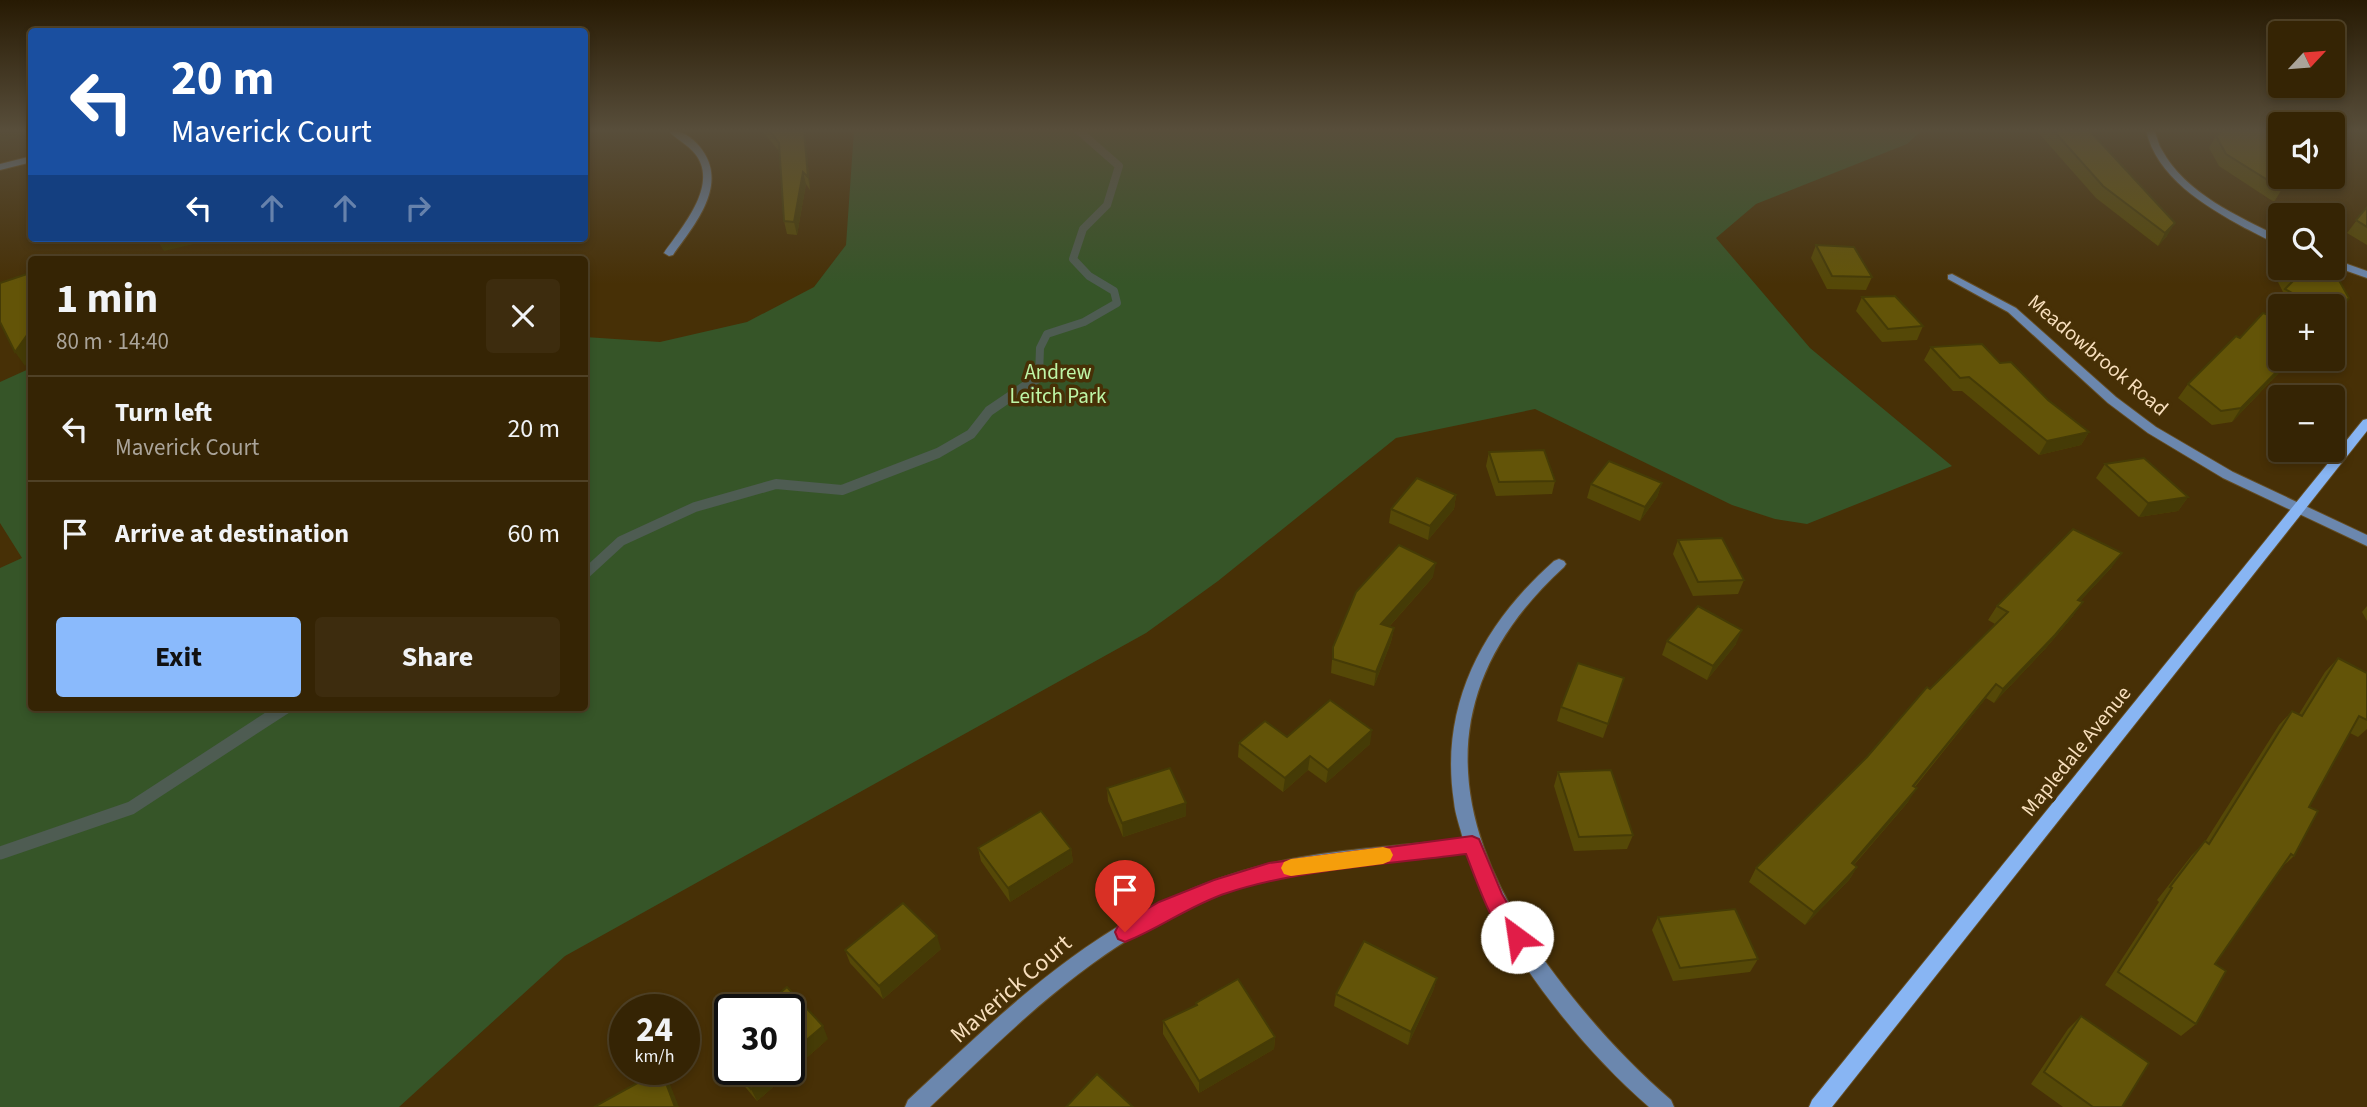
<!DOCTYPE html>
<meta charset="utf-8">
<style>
:root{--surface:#352404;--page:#3d2c0e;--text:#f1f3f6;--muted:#aaa49a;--line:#4f4126;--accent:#8abafc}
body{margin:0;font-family:"Source Sans 3",sans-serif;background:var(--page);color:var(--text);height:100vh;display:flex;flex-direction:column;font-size:26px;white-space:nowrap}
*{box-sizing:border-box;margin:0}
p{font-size:23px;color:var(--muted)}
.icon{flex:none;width:38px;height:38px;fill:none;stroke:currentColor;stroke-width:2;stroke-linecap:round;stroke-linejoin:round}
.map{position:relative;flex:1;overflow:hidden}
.side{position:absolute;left:28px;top:256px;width:560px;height:455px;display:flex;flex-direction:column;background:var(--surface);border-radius:7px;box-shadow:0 4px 10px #0003,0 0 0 2px var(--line)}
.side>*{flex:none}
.guide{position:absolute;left:28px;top:28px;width:560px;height:214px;border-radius:7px;box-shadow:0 4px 10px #0003,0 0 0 2px var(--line);background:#1a4fa0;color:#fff;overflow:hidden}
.needle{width:46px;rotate:64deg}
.controls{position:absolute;left:2268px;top:21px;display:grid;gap:14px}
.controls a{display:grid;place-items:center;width:77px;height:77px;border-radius:7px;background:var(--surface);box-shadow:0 4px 10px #0003,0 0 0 2px var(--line);font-size:35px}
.speed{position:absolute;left:609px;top:994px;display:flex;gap:14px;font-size:35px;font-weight:700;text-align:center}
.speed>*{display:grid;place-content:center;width:91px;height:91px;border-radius:50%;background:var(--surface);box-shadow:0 4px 10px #0003,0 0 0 2px var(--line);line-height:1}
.speed small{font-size:18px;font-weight:400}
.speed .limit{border:4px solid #111;border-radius:10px;background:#fff;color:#111}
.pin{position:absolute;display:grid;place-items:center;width:60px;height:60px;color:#fff;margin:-72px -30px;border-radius:50% 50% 50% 0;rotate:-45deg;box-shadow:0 0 7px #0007}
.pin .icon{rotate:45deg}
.me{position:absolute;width:77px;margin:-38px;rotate:329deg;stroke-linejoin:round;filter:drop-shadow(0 0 5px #0008)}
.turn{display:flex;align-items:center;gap:24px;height:147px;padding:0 28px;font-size:32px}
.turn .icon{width:91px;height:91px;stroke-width:2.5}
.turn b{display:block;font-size:49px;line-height:60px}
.lanes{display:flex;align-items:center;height:66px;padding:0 28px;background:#0003;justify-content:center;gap:35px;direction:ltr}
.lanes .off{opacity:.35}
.round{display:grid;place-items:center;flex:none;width:74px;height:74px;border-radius:7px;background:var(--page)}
.head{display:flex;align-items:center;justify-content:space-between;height:119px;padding:0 28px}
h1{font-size:42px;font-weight:700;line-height:52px}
.action{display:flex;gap:14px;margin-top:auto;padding:14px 28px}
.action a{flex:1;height:80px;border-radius:7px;background:var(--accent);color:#111;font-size:28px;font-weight:700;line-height:80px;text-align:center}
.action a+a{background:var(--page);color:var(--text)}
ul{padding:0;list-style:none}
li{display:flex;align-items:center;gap:21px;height:105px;padding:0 28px;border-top:2px solid var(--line)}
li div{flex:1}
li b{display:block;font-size:26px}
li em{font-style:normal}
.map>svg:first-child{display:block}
.green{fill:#365528}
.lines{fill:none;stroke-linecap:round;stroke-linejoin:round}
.stream-far2{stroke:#4e5c52;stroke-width:8}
.stream-far1{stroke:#4e5c52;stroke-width:10}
.stream{stroke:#4e5c52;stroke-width:13}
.street-casing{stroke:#634c23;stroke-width:2}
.secondary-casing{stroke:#634c23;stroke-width:2}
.street{fill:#6b87ae;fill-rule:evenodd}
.secondary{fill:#88b5f3;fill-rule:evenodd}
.wall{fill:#554807}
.shaded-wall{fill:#453b06}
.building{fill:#635408;stroke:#453b06;stroke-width:2}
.route{fill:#e11d48;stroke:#92132f;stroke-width:2}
.slow{fill:#f59e0b}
.labels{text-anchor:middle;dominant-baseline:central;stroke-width:7;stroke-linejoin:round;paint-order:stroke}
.street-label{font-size:21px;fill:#f7debc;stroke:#473006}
.park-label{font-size:21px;fill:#bef6a7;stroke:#473006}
.near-street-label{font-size:24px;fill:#f7debc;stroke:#473006}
</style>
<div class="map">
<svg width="2367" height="1107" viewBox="0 0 2367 1107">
<rect width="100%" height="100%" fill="#473006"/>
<path class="green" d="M854 130H1922L1907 144 1756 204 1716 238 1810 348 1952 466 1807 524 1775 519 1732 505 1535 409 1396 438 1218 581 1146 633 565 956 399 1107H0V568L22 558 0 523V382L31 368 32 707H584L585 337 660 342 747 322 814 287 846 245Z"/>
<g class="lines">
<path class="stream-far2" d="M1039 376 1040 348 1047 334 1084 322 1117 303 1114 291 1089 276 1073 259 1083 229 1107 205 1119 166 1078 130"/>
<path class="stream-far1" d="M584 575 621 541 695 507 776 484 842 490 938 453 971 434 989 411 1039 377V374"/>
<path class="stream" d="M0 853 131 808 286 707"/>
<g class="street-casing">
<g id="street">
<path d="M668 130C681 130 692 137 700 147 730 184 695 224 673 255L669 256 664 253C681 228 719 186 696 155 688 144 675 139 668 130Z"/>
<path d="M2146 130H2154C2157 136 2158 144 2162 150 2185 193 2239 217 2280 237V244C2268 241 2256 233 2245 228 2205 206 2156 177 2146 130Z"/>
<path d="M32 156V162L0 170V164Z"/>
<path d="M2333 259 2367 271V278L2333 266Z"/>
<path d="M1952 274 2016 308 2116 397 2156 427 2233 472 2367 535V546L2223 478 2148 433 2108 403 2008 312 1948 279V275Z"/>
<path d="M1559 559 1564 561 1566 564 1564 567C1423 696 1451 836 1556 976 1590 1021 1628 1063 1671 1100L1674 1107H1649C1588 1054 1527 979 1490 907 1482 889 1474 871 1467 853 1400 860 1331 863 1266 880 1123 917 1033 1009 930 1107H905L908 1100C1020 996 1113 902 1268 864 1332 849 1398 846 1463 839 1460 827 1455 814 1454 802 1439 705 1483 624 1554 561Z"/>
</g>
</g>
<g class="secondary-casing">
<path id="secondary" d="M2367 419V431L1832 1107H1809L1812 1100 2363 420Z"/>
</g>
<use href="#street" class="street"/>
<use href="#secondary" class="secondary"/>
</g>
<g class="wall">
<path d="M761 130H805L810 190 806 184 797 235 787 234 784 221 780 152Z"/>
<path d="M2036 130H2089L2167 236 2158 246 2096 198Z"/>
<path d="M2280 130V133L2276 137 2282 189 2274 202 2219 166 2209 148 2216 136Z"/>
<path d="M2367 207V245L2347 233Z"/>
<path d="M1816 245 1872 277 1866 290 1827 289 1811 258Z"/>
<path d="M2280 264V268H2328L2333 306H2283L2276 302 2283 292 2274 274Z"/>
<path d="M1862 297 1923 326 1917 340 1882 342 1856 311Z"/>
<path d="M2240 338 2280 359H2292L2232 422 2212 425 2178 398 2188 384Z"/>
<path d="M1931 347 2000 363 2089 432 2081 445 2039 455 1962 391H1953L1924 360Z"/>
<path d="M1489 452 1555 481 1552 494 1496 496 1486 466Z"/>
<path d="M2105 464 2188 497 2178 511 2139 517 2096 478Z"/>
<path d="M1662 483 1657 497 1640 521 1587 498 1591 484Z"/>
<path d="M1456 495 1454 509 1428 540 1389 523 1391 509Z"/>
<path d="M1678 540 1744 580 1738 594 1693 596 1673 554Z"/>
<path d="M2112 567 2080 601 2073 616 2045 649 1994 703 1986 698 1915 787 1908 802 1854 865 1857 867 1849 880 1805 925 1749 882 1756 868 1867 757 1930 689 1995 624 1988 620 1997 606Z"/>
<path d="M1433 577 1389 627 1394 628 1391 642 1374 686 1331 673 1333 647Z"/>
<path d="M2367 606V621L2362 612Z"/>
<path d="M1667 641 1736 644 1707 680 1662 655Z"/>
<path d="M2338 658 2367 673V729L2358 737 2350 733 2309 807 2294 856 2281 868 2215 964 2196 1024 2181 1036 2105 985 2159 902 2157 900 2192 855 2205 842 2279 725 2292 711 2299 714 2325 672Z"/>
<path d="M1624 678 1603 738 1557 721 1561 707Z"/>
<path d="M1287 737 1370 744 1326 783 1308 770 1283 792 1238 757 1239 743Z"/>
<path d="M1558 772 1633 835 1627 849 1574 851 1554 786Z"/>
<path d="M1107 788 1186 803V816L1123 837 1108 801Z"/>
<path d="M978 848 1071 849 1073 862 1010 902 981 861Z"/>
<path d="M1658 917 1758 959 1750 972 1673 981 1652 930Z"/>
<path d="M941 949 883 999 850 963 845 950Z"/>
<path d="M1437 978 1433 991 1408 1045 1334 1006 1336 994Z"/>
<path d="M1196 1003 1275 1037 1274 1049 1199 1093 1163 1034V1021L1196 1005Z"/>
<path d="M2081 1016 2122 1107H2063L2031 1084 2068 1029Z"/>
<path d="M730 1034V1069L721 1059 714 1047Z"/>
<path d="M828 1039 757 1101 730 1069H789Z"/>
</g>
<g class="shaded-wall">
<path d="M0 130H32V133L0 142Z"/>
<path d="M804 130H805L810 190 808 177Z"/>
<path d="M2277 130H2280V133L2262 148 2270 136Z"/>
<path d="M803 172 806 184 797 235 794 222Z"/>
<path d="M2175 223 2167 236 2158 246 2165 233Z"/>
<path d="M156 238H212V240L164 251Z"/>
<path d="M32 328V356L25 366 15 352Z"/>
<path d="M2289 359H2292L2232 422 2241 408Z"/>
<path d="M2089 432 2081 445 2039 455 2047 441Z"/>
<path d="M1662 483 1657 497 1640 521 1645 507Z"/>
<path d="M1456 495 1454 509 1428 540 1430 526Z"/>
<path d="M2188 497 2178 511 2139 517 2148 503Z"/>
<path d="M2122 553 2112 567 2068 614 2078 600Z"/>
<path d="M1436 563 1433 577 1379 638 1381 624Z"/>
<path d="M2083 602 2073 616 2045 649 1994 703 2003 689Z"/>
<path d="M1394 628 1391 642 1374 686 1376 672Z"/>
<path d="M1742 630 1736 644 1707 680 1713 666Z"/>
<path d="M1996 684 1986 698 1904 799 1913 786Z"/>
<path d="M1372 730 1370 744 1326 783 1328 770Z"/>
<path d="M1310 756 1308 770 1283 792 1285 778Z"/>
<path d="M1917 788 1908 802 1843 877 1852 863Z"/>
<path d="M1186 803V816L1123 837 1122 823Z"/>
<path d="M1071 849 1073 862 1010 902 1008 888Z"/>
<path d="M1857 867 1849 880 1805 925 1814 912Z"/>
<path d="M937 936 941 949 883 999 879 986Z"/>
<path d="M1437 978 1433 991 1408 1045 1411 1032Z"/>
<path d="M823 1026 828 1039 757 1101 751 1089 773 1069H789V1055Z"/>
<path d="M1275 1037 1274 1049 1199 1093V1081Z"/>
<path d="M661 1070 669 1082 679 1107H675Z"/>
</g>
<g class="building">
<path d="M769 130H804L808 177 803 172 794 222 784 221 779 143Z"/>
<path d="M2053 130H2089L2175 223 2165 233 2103 186Z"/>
<path d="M2224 130H2277L2270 136 2280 138V177H2287L2282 189 2226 154 2216 136Z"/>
<path d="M2367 207V227L2356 220Z"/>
<path d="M1816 245 1854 247 1872 277 1832 276Z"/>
<path d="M2286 268H2332L2349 298 2333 317V306H2306L2308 302 2285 289 2293 281Z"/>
<path d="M27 274 32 282V328L15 352 0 322V283Z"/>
<path d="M1895 296 1923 326 1888 329 1862 297Z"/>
<path d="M2263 313 2280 319V359H2289L2241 408 2221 411 2188 384 2236 336 2240 338Z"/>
<path d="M1982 344 2000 363 2011 362 2048 400 2089 432 2047 441 1969 377 1960 378 1931 347Z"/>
<path d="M1544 450 1555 481 1499 482 1489 452Z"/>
<path d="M2144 458 2188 497 2148 503 2105 464Z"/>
<path d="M1609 461 1662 483 1645 507 1591 484Z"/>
<path d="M1417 478 1456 495 1430 526 1391 509Z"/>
<path d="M2073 529 2122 553 2078 600 2083 602 2055 635 2003 689 1996 684 1913 786 1917 788 1852 863 1857 867 1814 912 1756 868 1867 757 1927 687 1930 689 2008 612 1997 606Z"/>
<path d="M1722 538 1744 580 1698 582 1678 540Z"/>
<path d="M1399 545 1436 563 1381 624 1394 628 1376 672 1333 659V647L1356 592Z"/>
<path d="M1698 606 1742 630 1713 666 1667 641Z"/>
<path d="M2338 658 2367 673V720L2359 716 2309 807 2318 811 2294 856 2291 854 2215 964 2226 971 2196 1024 2118 972 2172 888 2170 887 2205 841 2209 844 2292 711 2302 716Z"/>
<path d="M1578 663 1624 678 1608 724 1561 707Z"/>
<path d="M1330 700 1372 730 1328 770 1310 756 1285 778 1239 743 1265 721 1287 737Z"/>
<path d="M1170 768 1186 803 1122 823 1107 788Z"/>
<path d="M1611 770 1633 835 1579 837 1558 772Z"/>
<path d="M1041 811 1071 849 1008 888 978 848Z"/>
<path d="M903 903 937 936 879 986 845 950Z"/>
<path d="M1735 909 1758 959 1680 968 1658 917Z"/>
<path d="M1364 941 1437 978 1411 1032 1336 994Z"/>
<path d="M1238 979 1275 1037 1199 1081 1163 1021 1197 1005 1196 1003Z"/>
<path d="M787 987 823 1026 789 1055V1010H760Z"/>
<path d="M2081 1016 2149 1063 2122 1107H2093L2044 1072Z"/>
<path d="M730 1034V1065L714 1047Z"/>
<path d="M734 1069H773L751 1089Z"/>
<path d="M661 1070 675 1107H594Z"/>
<path d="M1097 1074 1133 1107H1066Z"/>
</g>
<linearGradient id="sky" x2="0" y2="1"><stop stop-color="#271a03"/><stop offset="0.46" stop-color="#584e3b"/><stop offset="1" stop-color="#584e3b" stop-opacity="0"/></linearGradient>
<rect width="2367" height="284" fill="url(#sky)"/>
<path class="route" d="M1472 836 1479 839 1502 894 1527 937 1524 944 1517 947C1495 939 1475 876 1466 854 1389 864 1300 869 1227 893 1190 905 1159 929 1125 942L1118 939 1115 932 1118 926 1159 902 1214 880 1269 863Z"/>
<path class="slow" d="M1383 847 1390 849 1393 855 1390 861 1383 864 1291 876 1284 874 1281 868 1284 862 1291 859Z"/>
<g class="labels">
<g class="street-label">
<text transform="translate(2098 355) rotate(40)">Meadowbrook Road</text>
<text transform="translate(2076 751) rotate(-51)">Mapledale Avenue</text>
</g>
<g class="park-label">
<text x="1058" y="372">Andrew<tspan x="1058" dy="24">Leitch Park</tspan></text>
</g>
<g class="near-street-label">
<text transform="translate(1011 989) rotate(-41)">Maverick Court</text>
</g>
</g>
</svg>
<div class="controls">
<a><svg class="needle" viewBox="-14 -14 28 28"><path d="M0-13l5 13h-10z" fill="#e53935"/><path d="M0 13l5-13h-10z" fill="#aaa49a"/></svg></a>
<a><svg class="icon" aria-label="sound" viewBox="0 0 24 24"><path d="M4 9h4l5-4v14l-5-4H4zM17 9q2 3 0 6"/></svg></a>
<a><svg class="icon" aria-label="search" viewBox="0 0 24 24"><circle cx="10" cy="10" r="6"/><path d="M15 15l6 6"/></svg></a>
<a>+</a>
<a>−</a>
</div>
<div class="speed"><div>24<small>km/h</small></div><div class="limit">30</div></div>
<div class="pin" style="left:1125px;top:932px;background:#d93025"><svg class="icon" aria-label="arrive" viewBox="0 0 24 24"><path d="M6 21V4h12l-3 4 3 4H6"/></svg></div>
<svg class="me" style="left:1517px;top:937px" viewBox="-20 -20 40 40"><circle r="19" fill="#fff"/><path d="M0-13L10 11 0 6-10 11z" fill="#e11d48"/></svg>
<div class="guide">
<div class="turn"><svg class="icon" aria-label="left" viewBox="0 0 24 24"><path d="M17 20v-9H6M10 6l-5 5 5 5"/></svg><div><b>20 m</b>Maverick Court</div></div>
<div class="lanes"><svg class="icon" aria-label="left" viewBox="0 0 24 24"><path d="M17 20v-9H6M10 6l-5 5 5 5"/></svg><svg class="icon off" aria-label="ahead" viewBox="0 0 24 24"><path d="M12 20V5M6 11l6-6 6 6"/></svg><svg class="icon off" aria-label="ahead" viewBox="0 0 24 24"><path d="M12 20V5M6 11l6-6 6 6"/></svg><svg class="icon off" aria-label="right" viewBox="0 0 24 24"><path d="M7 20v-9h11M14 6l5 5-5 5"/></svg></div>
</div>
<section class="side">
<div class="head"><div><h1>1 min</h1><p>80 m · 14:40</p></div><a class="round"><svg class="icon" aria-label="close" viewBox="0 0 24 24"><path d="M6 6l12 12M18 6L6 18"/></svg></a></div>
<ul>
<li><svg class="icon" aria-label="left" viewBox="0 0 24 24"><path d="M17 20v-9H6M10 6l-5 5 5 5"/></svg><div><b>Turn left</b><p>Maverick Court</p></div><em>20 m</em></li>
<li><svg class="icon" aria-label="arrive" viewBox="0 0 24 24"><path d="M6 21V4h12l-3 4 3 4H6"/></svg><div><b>Arrive at destination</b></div><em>60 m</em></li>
</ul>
<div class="action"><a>Exit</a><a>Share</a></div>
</section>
</div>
